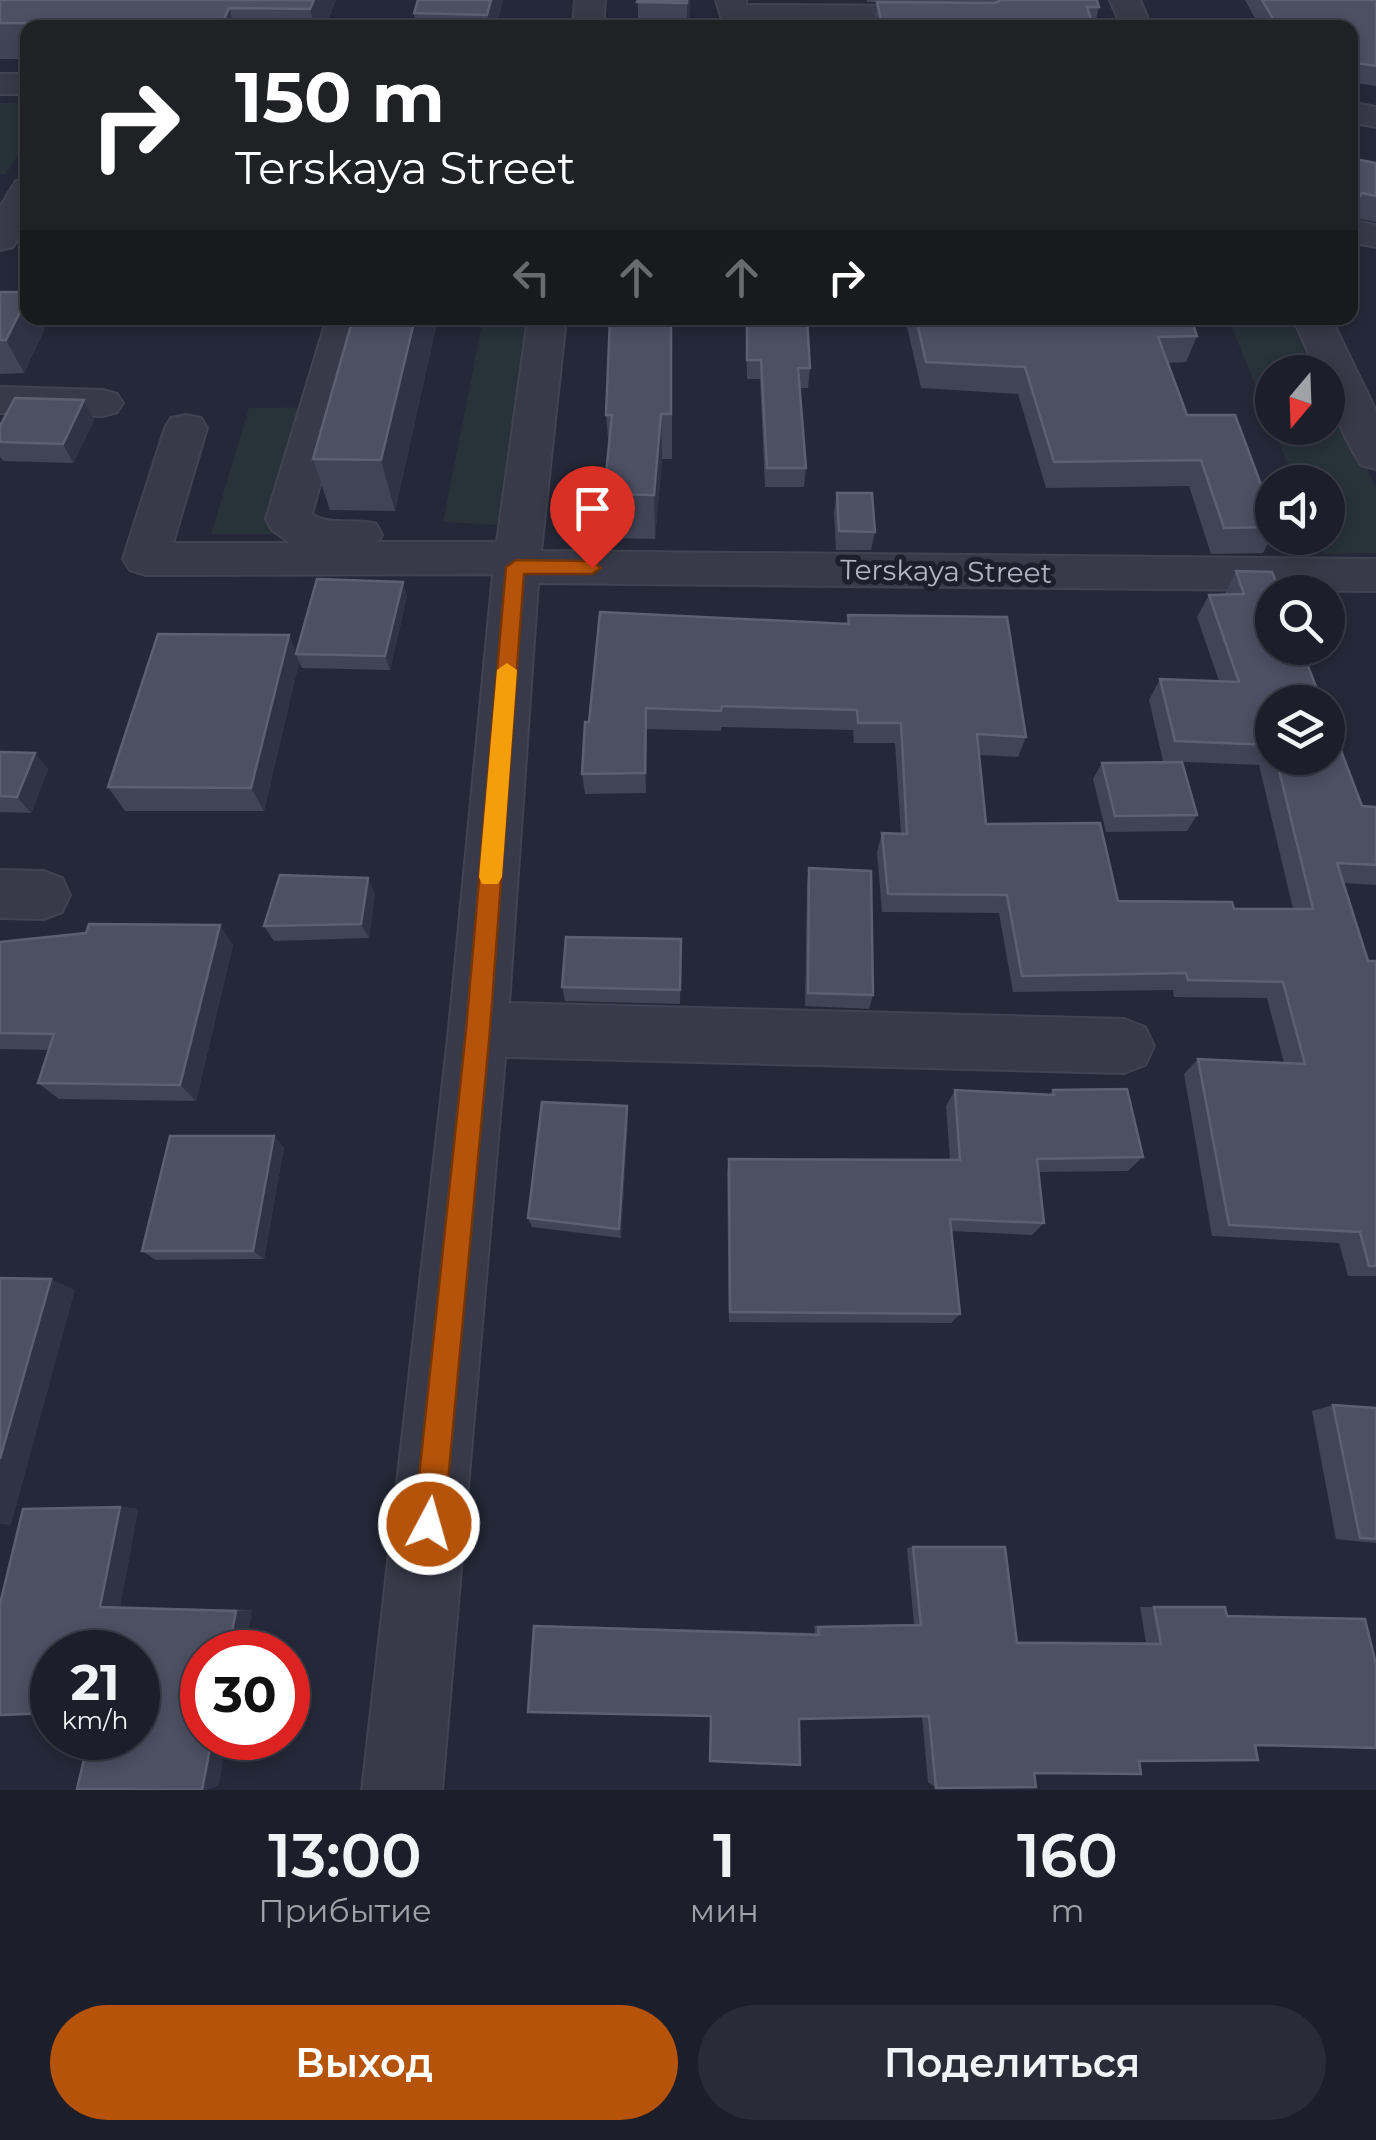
<!DOCTYPE html>
<html lang="ru">
<meta charset="utf-8">
<style>
:root{--surface:#1c1e2a;--page:#292b36;--text:#f1f3f6;--muted:#a0a2a8;--line:#3a3c47;--accent:#b45309}
body{margin:0;font-family:Montserrat,sans-serif;background:var(--page);color:var(--text);height:100vh;display:flex;flex-direction:column;font-size:38px;white-space:nowrap}
*{box-sizing:border-box;margin:0}
p{font-size:32px;color:var(--muted)}
.icon{flex:none;width:55px;height:55px;fill:none;stroke:currentColor;stroke-width:2;stroke-linecap:round;stroke-linejoin:round}
.map{position:relative;height:1790px;overflow:hidden}
.sheet{display:flex;flex-direction:column;background:var(--surface);flex:1}
.sheet>*{flex:none}
.hud{position:absolute;left:20px;top:20px;width:1338px;height:305px;border-radius:20px;box-shadow:0 5px 15px #0003,0 0 0 2px var(--line);background:#202124;color:#fff;overflow:hidden}
.needle{width:65px;rotate:199deg}
.controls{position:absolute;left:1255px;top:355px;display:grid;gap:20px}
.controls a{display:grid;place-items:center;width:90px;height:90px;border-radius:50%;background:var(--surface);box-shadow:0 5px 15px #0003,0 0 0 2px var(--line);font-size:50px}
.speed{position:absolute;left:30px;top:1630px;display:flex;gap:20px;font-size:50px;font-weight:700;text-align:center}
.speed>*{display:grid;place-content:center;width:130px;height:130px;border-radius:50%;background:var(--surface);box-shadow:0 5px 15px #0003,0 0 0 2px var(--line);line-height:1}
.speed small{font-size:25px;font-weight:400}
.speed .limit{border:15px solid #d22;background:#fff;color:#111}
.pin{position:absolute;display:grid;place-items:center;width:85px;height:85px;color:#fff;margin:-102px -42px;border-radius:50% 50% 50% 0;rotate:-45deg;box-shadow:0 0 10px #0007}
.pin .icon{rotate:45deg}
.me{position:absolute;width:110px;margin:-55px;rotate:6deg;stroke-linejoin:round;filter:drop-shadow(0 0 8px #0008)}
.turn{display:flex;align-items:center;gap:35px;height:210px;padding:0 50px;font-size:45px}
.turn .icon{width:130px;height:130px;stroke-width:2.5}
.turn b{display:block;font-size:70px;line-height:85px}
.lanes{display:flex;align-items:center;height:95px;padding:0 50px;background:#0003;justify-content:center;gap:50px;direction:ltr}
.lanes .off{opacity:.35}
.eta{display:flex;justify-content:space-evenly;align-items:center;height:170px;text-align:center}
.eta b{font-size:60px;font-weight:600;line-height:70px}
.button{display:flex;gap:20px;margin-top:auto;padding:20px 50px}
.button a{flex:1;height:115px;border-radius:60px;background:var(--accent);color:#fff;font-size:40px;font-weight:600;line-height:115px;text-align:center}
.button a+a{background:var(--page);color:var(--text)}
.map>svg:first-child{display:block}
.green{fill:#273239}
.lines{fill:none;stroke-linecap:round;stroke-linejoin:round}
.minor-casing{stroke:#414351;stroke-width:4}
.minor{fill:#383a49;fill-rule:evenodd}
.wall{fill:#404456}
.shaded-wall{fill:#303345}
.building{fill:#4c5062;stroke:#5c6071;stroke-width:2.5}
.route{fill:#b45309;stroke:#753606;stroke-width:2.5}
.slow{fill:#f59e0b}
.labels{text-anchor:middle;dominant-baseline:central;stroke-width:10;stroke-linejoin:round;paint-order:stroke}
.street-label{font-size:28px;fill:#b3b5c4;stroke:#1d1f2d}
</style>
<div class="map">
<svg width="1376" height="1790" viewBox="0 0 1376 1790">
<rect width="100%" height="100%" fill="#252838"/>
<g class="green">
<path d="M0 103H27V140L6 174H0Z"/>
<path d="M483 318H535L508 526 443 522Z"/>
<path d="M1228 318H1298L1323 372H1272V427Z"/>
<path d="M1328 381 1376 488V553L1324 554 1317 538H1328V482H1295L1273 428H1328Z"/>
<path d="M312 407 276 534H211L249 408Z"/>
</g>
<g class="lines">
<g class="minor-casing">
<g id="minor">
<path d="M575 0H605L603 28H573Z"/>
<path d="M716 0H746V5L950 6 960 9 965 15 960 21 950 24 732 23 722 20Z"/>
<path d="M1110 0H1140L1148 19 1159 28H1122Z"/>
<rect x="0" y="74" width="28" height="20"/>
<path d="M1350 102 1376 107V127L1350 122Z"/>
<path d="M28 178V221L13 247 0 250V207L16 181Z"/>
<path d="M1350 220 1376 225V247L1350 242Z"/>
<path d="M327 318H365L312 514C328 526 356 518 376 524L382 535 378 542H497L528 318H566L541 551 1376 559V591L538 583 509 1003 1124 1019 1145 1027 1154 1046 1145 1065 1124 1073 505 1057 442 1790H362L449 1029 493 574 146 575 130 570 123 559 165 428 171 418 186 415 201 418 207 428 173 543H290L272 530 266 519Z"/>
<path d="M1293 318H1331L1376 411V469L1361 465C1344 438 1328 404 1328 372H1317Z"/>
<path d="M0 387 103 390 117 394 123 403 117 412 103 416 0 413Z"/>
<path d="M0 870 43 871 62 878 70 895 62 912 43 919 0 918Z"/>
</g>
</g>
<use href="#minor" class="minor"/>
</g>
<g class="wall">
<path d="M0 0H336L325 28H28V59H0Z"/>
<path d="M418 0H503L496 28H416L414 13Z"/>
<path d="M638 0H690L689 28H638Z"/>
<path d="M867 0H1097L1099 7 1094 28H874L877 2H990H867Z"/>
<path d="M1245 0H1376V86L1350 82V28H1210L1213 21 1257 22Z"/>
<path d="M1350 158 1376 163V222L1350 217Z"/>
<path d="M0 292 28 318H42L46 326 24 373 0 374Z"/>
<path d="M353 318H438L395 511 330 510 313 459Z"/>
<path d="M672 318V459H662L655 539 607 538 604 494 609 449 606 415Z"/>
<path d="M746 318H807L810 368 808 388H800L806 468 804 487H765L760 379H747Z"/>
<path d="M905 318H1191L1197 336 1186 362 1168 363 1187 415 1272 514V536L1263 553 1211 554 1189 486 1046 488 1018 394 921 388Z"/>
<path d="M84 400 94 420 73 463 3 461 0 457V426Z"/>
<path d="M837 493 875 532 871 550H836L834 512Z"/>
<path d="M1236 571 1272 572V758H1328L1362 806 1376 807V885L1343 883 1368 961H1376V1276H1348L1339 1243 1212 1236 1184 1074 1198 1059 1284 1063 1267 998 1174 997 1173 990 1013 992 999 913 882 912 877 852 882 833 901 834 895 743H854L853 730 721 727V731L647 729 646 793 585 794 582 774 589 722 847 624 848 615 1026 737 1018 757 979 755 986 824 1118 901 1234 909H1293L1259 765 1163 761 1149 700 1160 679 1219 681 1197 617 1209 595 1225 594Z"/>
<path d="M407 596 390 670 302 668 299 662 264 811H125L108 787 289 635 296 653Z"/>
<path d="M0 752 35 753 48 769 31 813 0 812Z"/>
<path d="M1102 763 1197 815 1187 831 1106 832 1093 779Z"/>
<path d="M809 868 873 995 869 1009 805 1006 807 883Z"/>
<path d="M375 893 369 938 274 941 264 926Z"/>
<path d="M681 939 680 1004 565 1001 562 987Z"/>
<path d="M0 942 233 945 196 1101 59 1099 38 1083 49 1050 0 1049Z"/>
<path d="M955 1090 1050 1094 1053 1090 1143 1157 1128 1171 1038 1172 1044 1223 1032 1235 951 1231 960 1314 951 1323 729 1322 727 1172 729 1159 950 1160 946 1106Z"/>
<path d="M627 1106 628 1117 621 1238 532 1227 528 1218Z"/>
<path d="M284 1147 264 1259 156 1260 142 1251Z"/>
<path d="M1333 1405 1376 1408V1543L1336 1539 1312 1411Z"/>
<path d="M120 1507 138 1509 120 1607 252 1610 244 1652H202L219 1785 206 1790H127L138 1652 0 1715Z"/>
<path d="M913 1547 1017 1641 1146 1642 1140 1607H1225L1255 1745 1034 1773 936 1788 928 1782 922 1716 799 1719 710 1761V1716L534 1626 539 1625 815 1633 814 1626 914 1624 907 1548Z"/>
</g>
<g class="shaded-wall">
<path d="M314 0H336L325 28H315L310 9Z"/>
<path d="M491 0H503L496 28H489L487 15Z"/>
<path d="M687 0H690L689 28H687Z"/>
<path d="M229 8 235 28H223L222 24Z"/>
<path d="M28 296V318H42L46 326 24 373 6 340Z"/>
<path d="M415 318H438L395 511 381 460Z"/>
<path d="M84 400 94 420 73 463 63 444Z"/>
<path d="M661 414 662 459 655 539 654 495Z"/>
<path d="M403 582 407 596 390 670 385 656Z"/>
<path d="M289 635 299 662 264 811 251 788Z"/>
<path d="M646 708 647 729 646 793 645 773Z"/>
<path d="M35 753 48 769 31 813 17 797Z"/>
<path d="M368 878 375 893 369 938 361 924Z"/>
<path d="M220 925 233 945 196 1101 180 1085Z"/>
<path d="M627 1106 628 1117 621 1238 619 1229Z"/>
<path d="M274 1136 284 1147 264 1259 253 1251Z"/>
<path d="M51 1279 75 1290 11 1525 0 1524V1459Z"/>
<path d="M120 1507 138 1509 120 1607H100Z"/>
<path d="M252 1610 244 1652H228L236 1611Z"/>
<path d="M212 1738H227L219 1785 206 1790H202Z"/>
</g>
<g class="building">
<path d="M0 0H314L310 9 229 8 222 24 0 23Z"/>
<path d="M418 0H491L487 15 414 13Z"/>
<path d="M638 0H687V3L637 2Z"/>
<path d="M1002 0H1097L1099 7H1087L1094 28H883L877 2 994 3Z"/>
<path d="M1262 0H1376V66L1350 62V28H1212L1213 21 1275 22Z"/>
<path d="M1350 158 1376 163V196L1362 193 1358 199 1350 197Z"/>
<path d="M0 292H28V296L6 340H0Z"/>
<path d="M353 318H415L381 460 313 459Z"/>
<path d="M610 318H671V414H661L654 495 604 494 612 415H606Z"/>
<path d="M747 318H807L810 368H798L806 468H767L761 360H747Z"/>
<path d="M916 318H1191L1197 336 1158 337 1187 415H1235L1272 514V527L1224 528 1201 460 1054 462 1025 367 926 362Z"/>
<path d="M15 398 84 400 63 444 0 442V426Z"/>
<path d="M837 493H872L875 532 839 531Z"/>
<path d="M1236 571 1272 572 1280 592H1272V648H1301L1322 702H1272V745L1175 741 1160 679 1239 682 1209 595 1244 594Z"/>
<path d="M317 579 403 582 385 656 296 654Z"/>
<path d="M600 612 849 624 848 615 1007 617 1026 737 977 734 986 824 1100 823 1118 901 1232 902 1234 909H1313L1276 758H1328V716L1362 806 1376 807V865L1337 863 1368 961H1376V1266H1369L1360 1232 1229 1225 1198 1059 1305 1064 1283 982 1188 980 1186 973 1022 976 1007 895 888 894 882 833 907 834 901 723H858L857 710 722 706 721 711 646 708 645 773 582 774 585 722H589Z"/>
<path d="M158 634 289 635 251 788 108 787Z"/>
<path d="M0 752 35 753 17 797 0 796Z"/>
<path d="M1182 762 1197 815 1115 816 1102 763Z"/>
<path d="M809 868 871 871 873 995 808 993Z"/>
<path d="M280 875 368 878 361 924 264 926Z"/>
<path d="M89 924 220 925 180 1085 38 1083 54 1034 0 1033V942L86 933Z"/>
<path d="M566 937 681 939 680 990 562 987Z"/>
<path d="M1127 1089 1143 1157 1037 1159 1044 1223 950 1219 960 1314 730 1312 729 1159 960 1160 955 1090 1054 1095 1053 1090Z"/>
<path d="M542 1102 627 1106 619 1229 528 1218Z"/>
<path d="M170 1136H274L253 1251H142Z"/>
<path d="M0 1278 51 1279 0 1459Z"/>
<path d="M1333 1405 1376 1408V1539L1360 1538Z"/>
<path d="M120 1507 100 1607 236 1611 228 1652H202V1738H212L202 1790 77 1789 89 1738H138V1652H52V1713L0 1715V1604L23 1509Z"/>
<path d="M913 1547H1005L1017 1643 1161 1644 1154 1607H1225L1227 1616 1365 1619 1376 1664V1748L1255 1745 1258 1760 1139 1761 1141 1774 1034 1773 1036 1787 936 1788 929 1716 799 1719 800 1765 710 1761 711 1716 528 1712 534 1626 819 1635 818 1627 921 1625Z"/>
</g>
<path class="route" d="M516 560 592 561 601 568 592 574H524L490 1030 444 1524 439 1534 429 1539 418 1534 414 1524 466 1030 506 567Z"/>
<path class="slow" d="M507 663 517 670 502 877 498 884H482L479 877 497 670Z"/>
<g class="labels">
<g class="street-label">
<text transform="translate(946 571) rotate(1)">Terskaya Street</text>
</g>
</g>
</svg>
<div class="controls">
<a><svg class="needle" viewBox="-14 -14 28 28"><path d="M0-13l5 13h-10z" fill="#e53935"/><path d="M0 13l5-13h-10z" fill="#a0a2a8"/></svg></a>
<a><svg class="icon" aria-label="sound" viewBox="0 0 24 24"><path d="M4 9h4l5-4v14l-5-4H4zM17 9q2 3 0 6"/></svg></a>
<a><svg class="icon" aria-label="search" viewBox="0 0 24 24"><circle cx="10" cy="10" r="6"/><path d="M15 15l6 6"/></svg></a>
<a><svg class="icon" aria-label="layers" viewBox="0 0 24 24"><path d="M12 4l9 5-9 5-9-5zM3 14l9 5 9-5"/></svg></a>
</div>
<div class="speed"><div>21<small>km/h</small></div><div class="limit">30</div></div>
<div class="pin" style="left:592px;top:568px;background:#d93025"><svg class="icon" aria-label="arrive" viewBox="0 0 24 24"><path d="M6 21V4h12l-3 4 3 4H6"/></svg></div>
<svg class="me" style="left:429px;top:1524px" viewBox="-20 -20 40 40"><circle r="17" fill="#b45309" stroke="#fff" stroke-width="3"/><path d="M0-11L8 9 0 5-8 9z" fill="#fff"/></svg>
<div class="hud">
<div class="turn"><svg class="icon" aria-label="right" viewBox="0 0 24 24"><path d="M7 20v-9h11M14 6l5 5-5 5"/></svg><div><b>150 m</b>Terskaya Street</div></div>
<div class="lanes"><svg class="icon off" aria-label="left" viewBox="0 0 24 24"><path d="M17 20v-9H6M10 6l-5 5 5 5"/></svg><svg class="icon off" aria-label="ahead" viewBox="0 0 24 24"><path d="M12 20V5M6 11l6-6 6 6"/></svg><svg class="icon off" aria-label="ahead" viewBox="0 0 24 24"><path d="M12 20V5M6 11l6-6 6 6"/></svg><svg class="icon" aria-label="right" viewBox="0 0 24 24"><path d="M7 20v-9h11M14 6l5 5-5 5"/></svg></div>
</div>
</div>
<section class="sheet">
<div class="eta">
<div><b>13:00</b><p>Прибытие</p></div>
<div><b>1</b><p>мин</p></div>
<div><b>160</b><p>m</p></div>
</div>
<div class="button"><a>Выход</a><a>Поделиться</a></div>
</section>
